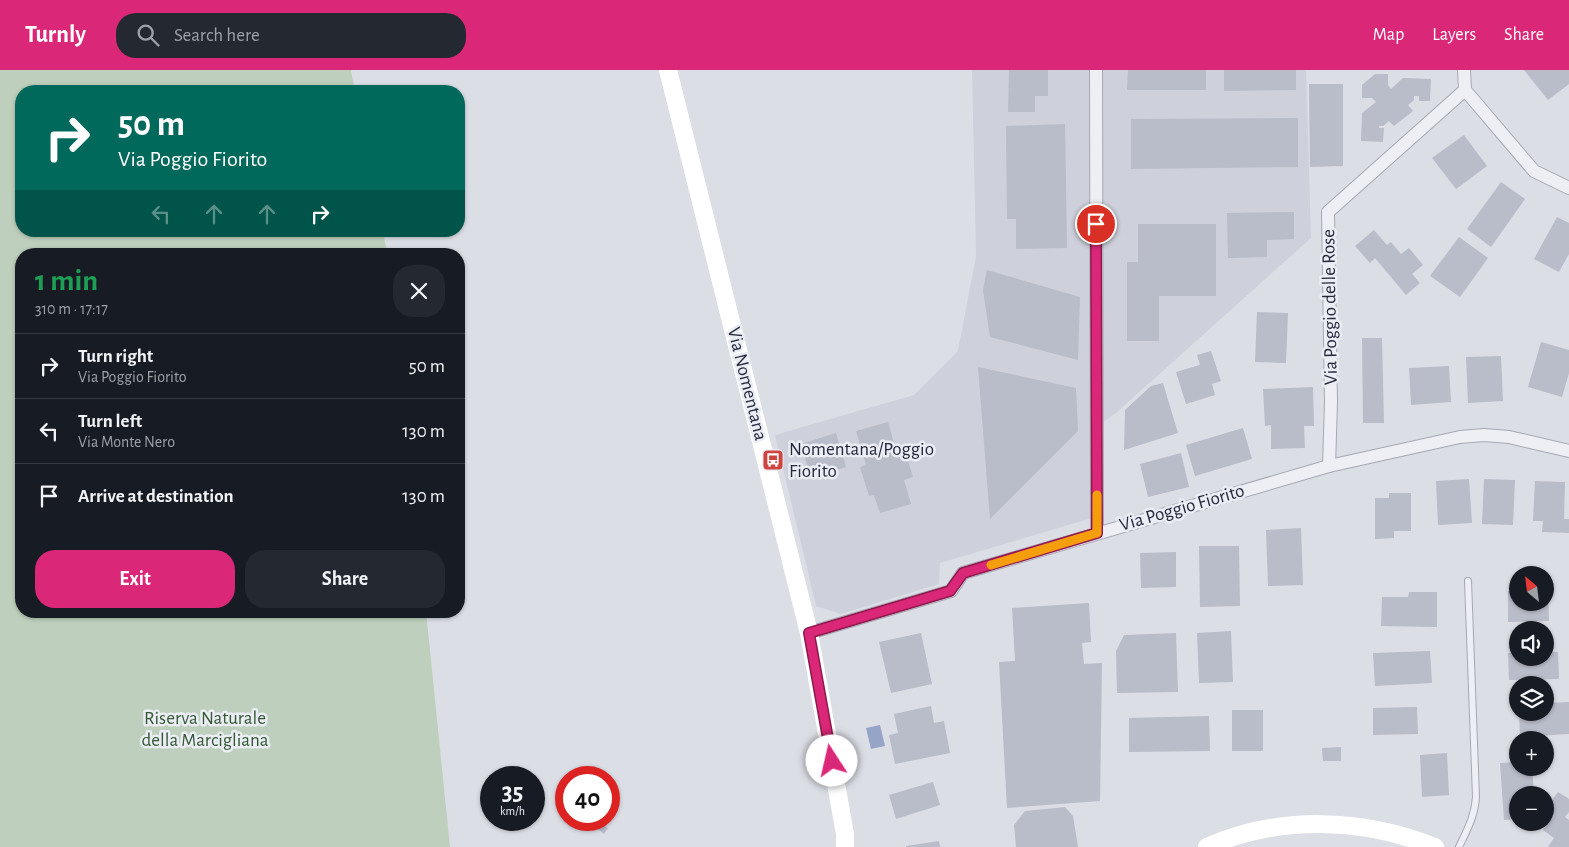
<!DOCTYPE html>
<meta charset="utf-8">
<style>
:root{--surface:#171b24;--page:#242831;--text:#f1f3f6;--muted:#9ea1a6;--line:#363941;--accent:#db2777}
body{margin:0;font-family:"Alegreya Sans",sans-serif;background:var(--page);color:var(--text);height:100vh;display:flex;flex-direction:column;font-size:19px;white-space:nowrap}
*{box-sizing:border-box;margin:0}
p{font-size:16px;color:var(--muted)}
.icon{flex:none;width:28px;height:28px;fill:none;stroke:currentColor;stroke-width:2;stroke-linecap:round;stroke-linejoin:round}
.map{position:relative;flex:1;overflow:hidden}
.details{position:absolute;left:15px;top:178px;width:450px;height:370px;display:flex;flex-direction:column;background:var(--surface);border-radius:20px;box-shadow:0 1px 4px #0004}
.details>*{flex:none}
.top-card{position:absolute;left:15px;top:15px;width:450px;height:152px;border-radius:20px;box-shadow:0 1px 4px #0004;background:#00695c;color:#fff;overflow:hidden}
.needle{width:32px;rotate:332deg}
.tools{position:absolute;left:1509px;top:496px;display:grid;gap:10px}
.tools a{display:grid;place-items:center;width:45px;height:45px;border-radius:50%;background:var(--surface);box-shadow:0 1px 4px #0004;font-size:25px}
.speed{position:absolute;left:480px;top:696px;display:flex;gap:10px;font-size:25px;font-weight:700;text-align:center}
.speed>*{display:grid;place-content:center;width:65px;height:65px;border-radius:50%;background:var(--surface);box-shadow:0 1px 4px #0004;line-height:1}
.speed small{font-size:12px;font-weight:400}
.speed .limit{border:8px solid #d22;background:#fff;color:#111}
.pin{position:absolute;display:grid;place-items:center;width:42px;height:42px;color:#fff;margin:-21px;border:2px solid #fff;border-radius:50%;box-shadow:0 1px 5px #0007}
.me{position:absolute;width:55px;margin:-28px;rotate:350deg;stroke-linejoin:round;filter:drop-shadow(0 0 4px #0008)}
.turn{display:flex;align-items:center;gap:18px;height:105px;padding:0 20px;font-size:22px}
.turn .icon{width:65px;height:65px;stroke-width:2.5}
.turn b{display:block;font-size:35px;line-height:42px}
.lanes{display:flex;align-items:center;height:48px;padding:0 20px;background:#0003;justify-content:center;gap:25px;direction:ltr}
.lanes .off{opacity:.35}
.round{display:grid;place-items:center;flex:none;width:52px;height:52px;border-radius:20px;background:var(--page)}
.head{display:flex;align-items:center;justify-content:space-between;height:85px;padding:0 20px}
h1{font-size:30px;font-weight:700;line-height:38px;color:#1e9e55}
.button{display:flex;gap:10px;margin-top:auto;padding:10px 20px}
.button a{flex:1;height:58px;border-radius:20px;background:var(--accent);color:#fff;font-size:20px;font-weight:700;line-height:58px;text-align:center}
.button a+a{background:var(--page);color:var(--text)}
ul{padding:0;list-style:none}
li{display:flex;align-items:center;gap:15px;height:65px;padding:0 20px;border-top:1px solid var(--line)}
li div{flex:1}
li b{display:block;font-size:19px}
li em{font-style:normal}
header{display:flex;align-items:center;gap:30px;box-sizing:border-box;height:70px;padding:0 25px;background:var(--accent);color:#fff}
header strong{font-size:24px}
nav{display:flex;gap:28px;margin-inline-start:auto;font-size:18px}
.search{width:350px;height:45px;background:var(--page);display:flex;align-items:center;gap:12px;box-sizing:border-box;padding:0 18px;border-radius:20px;color:var(--muted);font-size:19px}
.map>svg:first-child{display:block}
.built{fill:#ced0db}
.green{fill:#bed0bd}
.water{fill:#96a4c7}
.building{fill:#b9bcc9}
.lines{fill:none;stroke-linecap:round;stroke-linejoin:round}
.lane-casing{stroke:#a5a8b3;stroke-width:8}
.street-casing{stroke:#a5a8b3;stroke-width:14}
.lane{stroke:#eeeff4;stroke-width:6}
.street{stroke:#eeeff4;stroke-width:12}
.secondary{stroke:#fff;stroke-width:18}
.route-casing{stroke:#8e194d;stroke-width:12}
.route{stroke:#db2777;stroke-width:9}
.slow{stroke:#f59e0b;stroke-width:9}
.labels{text-anchor:middle;dominant-baseline:central;stroke-width:5;stroke-linejoin:round;paint-order:stroke}
.street-label{font-size:19px;fill:#26293c;stroke:#ebedf4}
.poi-label{font-size:19px;fill:#26293c;stroke:#ebedf4;text-anchor:start}
.park-label{font-size:19px;fill:#335833;stroke:#ebedf4}
</style>
<header>
<strong>Turnly</strong>
<div class="search"><svg class="icon" aria-label="search" viewBox="0 0 24 24"><circle cx="10" cy="10" r="6"/><path d="M15 15l6 6"/></svg>Search here</div>
<nav><a>Map</a><a>Layers</a><a>Share</a></nav>
</header>
<div class="map">
<svg width="1569" height="777" viewBox="0 0 1569 777">
<rect width="100%" height="100%" fill="#dcdee6"/>
<path class="built" d="M972 0H1306L1311 168 1117 342 1090 362 1092 448 940 493 939 514 841 544 816 536 775 365 914 325 958 281 976 186Z"/>
<path class="green" d="M0 0H351L355 21H21V161H383L387 184H21V541H426L450 777H0Z"/>
<path class="water" d="M880 655 885 676 871 679 866 658Z"/>
<g class="building">
<path d="M1009 0H1048V26H1035V42H1008Z"/>
<path d="M1128 0H1206V20H1127Z"/>
<path d="M1224 0H1296V20L1224 21Z"/>
<path d="M1524 0H1569V14L1548 30Z"/>
<path d="M1375 4H1388V15L1391 19 1403 8 1431 9 1430 31H1419V26H1414V30L1408 35 1413 41 1394 56 1389 51 1383 56H1379V58H1384L1383 72 1361 71 1362 43 1376 32 1372 28H1362V15Z"/>
<path d="M1309 14H1343V96L1310 97Z"/>
<path d="M1298 48V97L1131 99V49Z"/>
<path d="M1065 54 1067 178 1016 179V149H1007L1006 56Z"/>
<path d="M1464 65 1487 96 1456 119 1432 88Z"/>
<path d="M1501 112 1525 129 1491 177 1467 159Z"/>
<path d="M1294 142V169L1267 170V187L1228 188 1227 143Z"/>
<path d="M1557 147 1569 153V184L1559 202 1534 189Z"/>
<path d="M1138 154H1216V226H1159V271H1127V192H1138Z"/>
<path d="M1374 160 1387 175 1391 172 1401 184 1409 178 1423 195 1412 204 1420 213 1406 225 1375 188 1370 193 1355 176Z"/>
<path d="M1459 167 1488 188 1460 227 1430 206Z"/>
<path d="M987 200 1080 227 1078 290 990 267 983 220Z"/>
<path d="M1257 242 1288 243 1286 293 1255 292Z"/>
<path d="M1362 268H1382L1384 353H1363Z"/>
<path d="M1541 272 1569 280V303L1562 327 1528 317Z"/>
<path d="M1211 281 1221 311 1212 314 1215 325 1186 334 1176 302 1200 295 1197 285Z"/>
<path d="M1501 286 1503 331 1468 333 1466 287Z"/>
<path d="M1449 296 1451 332 1411 335 1409 298Z"/>
<path d="M978 297 1076 318 1078 361 990 449Z"/>
<path d="M1163 313 1178 363 1124 380 1125 340 1151 316Z"/>
<path d="M1313 317 1314 356H1304L1305 378 1271 379V355L1265 356 1263 319Z"/>
<path d="M888 352 897 384 905 381 913 407 904 410 911 434 880 443 874 425 869 426 860 397 866 395 856 361Z"/>
<path d="M1243 358 1252 389 1195 406 1186 375Z"/>
<path d="M836 363 846 397 811 408 801 374Z"/>
<path d="M1181 383 1189 417 1148 427 1140 394Z"/>
<path d="M1469 409 1472 453 1438 455 1436 411Z"/>
<path d="M1484 409 1515 410 1513 455 1482 454Z"/>
<path d="M1535 411 1565 412 1564 449H1569V463L1542 462 1543 451H1533Z"/>
<path d="M1389 423H1411V461H1394V468L1375 469V428H1389Z"/>
<path d="M1301 458 1303 515 1268 516 1266 460Z"/>
<path d="M1199 476H1239L1240 536 1200 537Z"/>
<path d="M1176 482V517L1141 518 1140 483Z"/>
<path d="M1518 520V532H1545V520H1548L1549 551 1508 552V521Z"/>
<path d="M1409 522H1437V557L1381 556 1382 527H1408Z"/>
<path d="M1089 533 1091 572 1082 573 1084 594 1102 593 1100 731 1007 738 999 592 1015 591 1012 538Z"/>
<path d="M1231 561 1233 612 1199 613 1197 563Z"/>
<path d="M921 563 932 614 891 623 879 572Z"/>
<path d="M1176 563 1178 622 1117 623 1116 581 1124 565Z"/>
<path d="M1430 581 1432 613 1375 616 1373 583Z"/>
<path d="M1545 582H1558L1559 609 1509 610 1508 583H1518V588H1545Z"/>
<path d="M1569 632V664L1520 667 1519 642H1545V633Z"/>
<path d="M931 636 934 653 944 651 950 683 895 694 889 665 898 663 894 644Z"/>
<path d="M1417 637 1418 664 1373 665V638Z"/>
<rect x="1232" y="640" width="31" height="41"/>
<path d="M1209 646 1210 681 1129 682V648Z"/>
<path d="M1341 677V691H1323L1322 678Z"/>
<path d="M1447 683 1449 725 1422 727 1420 685Z"/>
<path d="M1518 692V698H1532L1534 722H1523V725H1518V749L1504 750 1500 693Z"/>
<path d="M933 712 940 735 896 749 889 725Z"/>
<path d="M1558 722 1569 729V742L1565 747 1569 750V777H1548L1554 768 1543 760 1554 745 1545 739Z"/>
<path d="M1065 737 1073 746 1078 777H1016L1014 755 1025 741Z"/>
<path d="M596 750 608 758 604 764 592 754Z"/>
<path d="M939 771 940 777H906V776Z"/>
</g>
<g class="lines">
<g class="lane-casing">
<path id="lane" d="M1459 777C1467 760 1475 746 1476 727L1468 511"/>
</g>
<g class="street-casing">
<g id="street">
<path d="M1096 0 1097 463"/>
<path d="M1464 0 1465 20 1534 101 1569 118"/>
<path d="M1329 396 1331 332 1328 142 1465 20"/>
<path d="M809 563 951 521 963 503 1329 396 1460 367 1484 365 1509 367 1569 381"/>
</g>
</g>
<use href="#lane" class="lane"/>
<use href="#street" class="street"/>
<g class="secondary">
<path d="M668 0 809 563 845 764V777"/>
<path d="M1207 777C1279 745 1363 748 1435 777"/>
</g>
</g>
<g class="lines">
<g class="route-casing">
<path id="route" d="M832 691 809 563 950 521 963 503 1097 463 1096 154"/>
</g>
<use href="#route" class="route"/>
<path class="slow" d="M991 495 1097 463V425"/>
</g>
<defs>
<g id="bus-square" transform="scale(1.125)"><rect x="-9" y="-9" width="18" height="18" rx="4" fill="#cd453e" stroke="#ebedf4"/><path d="M-5-6H5V4H4V6H2V4H-2V6H-4V4H-5ZM-3.5-4V0h7V-4ZM-3.5 1.2v1.5H-2V1.2ZM2 1.2v1.5H3.5V1.2Z" fill="#fff"/></g>
</defs>
<g fill-rule="evenodd">
<use href="#bus-square" x="773" y="390"/>
</g>
<g class="labels">
<g class="street-label">
<text transform="translate(1330 237) rotate(-91)">Via Poggio delle Rose</text>
<text transform="translate(747 314) rotate(76)">Via Nomentana</text>
<text transform="translate(1182 438) rotate(-16)">Via Poggio Fiorito</text>
</g>
<g class="poi-label">
<text x="789" y="379">Nomentana/Poggio<tspan x="789" dy="22">Fiorito</tspan></text>
</g>
<g class="park-label">
<text x="205" y="648">Riserva Naturale<tspan x="205" dy="22">della Marcigliana</tspan></text>
</g>
</g>
</svg>
<div class="tools">
<a><svg class="needle" viewBox="-14 -14 28 28"><path d="M0-13l5 13h-10z" fill="#e53935"/><path d="M0 13l5-13h-10z" fill="#9ea1a6"/></svg></a>
<a><svg class="icon" aria-label="sound" viewBox="0 0 24 24"><path d="M4 9h4l5-4v14l-5-4H4zM17 9q2 3 0 6"/></svg></a>
<a><svg class="icon" aria-label="layers" viewBox="0 0 24 24"><path d="M12 4l9 5-9 5-9-5zM3 14l9 5 9-5"/></svg></a>
<a>+</a>
<a>−</a>
</div>
<div class="speed"><div>35<small>km/h</small></div><div class="limit">40</div></div>
<div class="pin" style="left:1096px;top:154px;background:#d93025"><svg class="icon" aria-label="arrive" viewBox="0 0 24 24"><path d="M6 21V4h12l-3 4 3 4H6"/></svg></div>
<svg class="me" style="left:832px;top:691px" viewBox="-20 -20 40 40"><circle r="19" fill="#fff"/><path d="M0-13L10 11 0 6-10 11z" fill="#db2777"/></svg>
<div class="top-card">
<div class="turn"><svg class="icon" aria-label="right" viewBox="0 0 24 24"><path d="M7 20v-9h11M14 6l5 5-5 5"/></svg><div><b>50 m</b>Via Poggio Fiorito</div></div>
<div class="lanes"><svg class="icon off" aria-label="left" viewBox="0 0 24 24"><path d="M17 20v-9H6M10 6l-5 5 5 5"/></svg><svg class="icon off" aria-label="ahead" viewBox="0 0 24 24"><path d="M12 20V5M6 11l6-6 6 6"/></svg><svg class="icon off" aria-label="ahead" viewBox="0 0 24 24"><path d="M12 20V5M6 11l6-6 6 6"/></svg><svg class="icon" aria-label="right" viewBox="0 0 24 24"><path d="M7 20v-9h11M14 6l5 5-5 5"/></svg></div>
</div>
<section class="details">
<div class="head"><div><h1>1 min</h1><p>310 m · 17:17</p></div><a class="round"><svg class="icon" aria-label="close" viewBox="0 0 24 24"><path d="M6 6l12 12M18 6L6 18"/></svg></a></div>
<ul>
<li><svg class="icon" aria-label="right" viewBox="0 0 24 24"><path d="M7 20v-9h11M14 6l5 5-5 5"/></svg><div><b>Turn right</b><p>Via Poggio Fiorito</p></div><em>50 m</em></li>
<li><svg class="icon" aria-label="left" viewBox="0 0 24 24"><path d="M17 20v-9H6M10 6l-5 5 5 5"/></svg><div><b>Turn left</b><p>Via Monte Nero</p></div><em>130 m</em></li>
<li><svg class="icon" aria-label="arrive" viewBox="0 0 24 24"><path d="M6 21V4h12l-3 4 3 4H6"/></svg><div><b>Arrive at destination</b></div><em>130 m</em></li>
</ul>
<div class="button"><a>Exit</a><a>Share</a></div>
</section>
</div>
